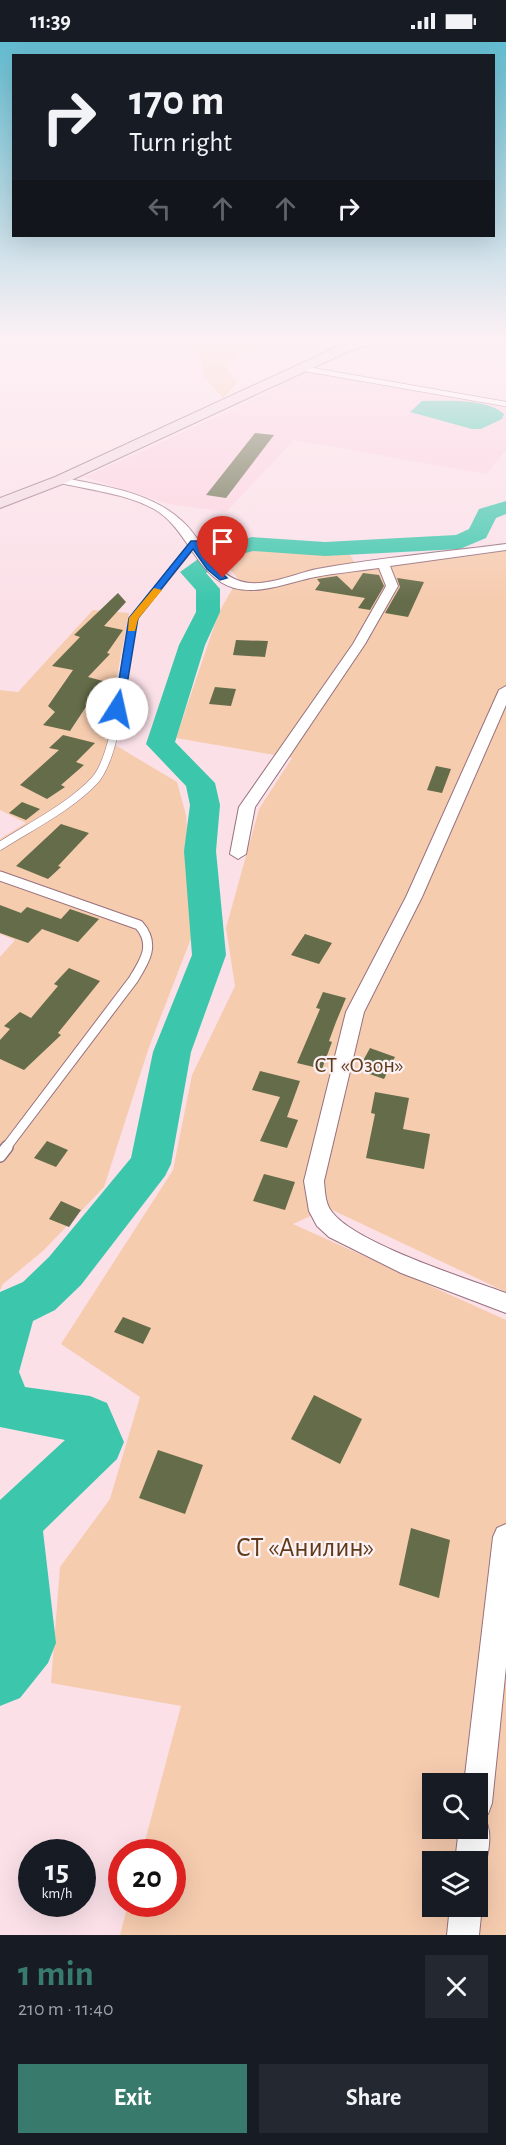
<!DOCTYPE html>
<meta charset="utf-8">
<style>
:root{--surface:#171b24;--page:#242831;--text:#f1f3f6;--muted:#9ea1a6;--accent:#387b6c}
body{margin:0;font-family:"Alegreya Sans",sans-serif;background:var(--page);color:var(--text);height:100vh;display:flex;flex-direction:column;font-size:22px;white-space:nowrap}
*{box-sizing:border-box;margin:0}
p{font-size:20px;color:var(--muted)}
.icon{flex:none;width:33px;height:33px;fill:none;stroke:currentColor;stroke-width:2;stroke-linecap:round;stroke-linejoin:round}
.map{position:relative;height:1893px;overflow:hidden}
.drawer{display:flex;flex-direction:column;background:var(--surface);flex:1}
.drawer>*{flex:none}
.hud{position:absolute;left:12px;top:12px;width:483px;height:183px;border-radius:0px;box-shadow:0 6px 24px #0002;background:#171b24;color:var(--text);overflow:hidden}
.tools{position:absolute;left:422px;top:1731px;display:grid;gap:12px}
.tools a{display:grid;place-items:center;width:66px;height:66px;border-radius:0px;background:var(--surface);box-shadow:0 6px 24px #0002;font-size:30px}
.speed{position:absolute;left:18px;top:1797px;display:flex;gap:12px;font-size:30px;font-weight:700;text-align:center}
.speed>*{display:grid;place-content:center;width:78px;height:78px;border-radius:50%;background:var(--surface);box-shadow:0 6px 24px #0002;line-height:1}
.speed small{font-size:15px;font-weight:400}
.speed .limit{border:9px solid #d22;background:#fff;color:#111}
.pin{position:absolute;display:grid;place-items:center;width:51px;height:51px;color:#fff;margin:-62px -26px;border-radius:50% 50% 50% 0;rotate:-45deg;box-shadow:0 0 6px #0007}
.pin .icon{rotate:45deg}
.me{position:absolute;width:66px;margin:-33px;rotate:10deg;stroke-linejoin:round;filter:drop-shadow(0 0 4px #0008)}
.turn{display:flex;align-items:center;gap:21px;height:126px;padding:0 18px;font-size:27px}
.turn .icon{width:78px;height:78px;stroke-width:2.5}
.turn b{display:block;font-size:42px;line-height:51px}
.lanes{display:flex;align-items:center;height:57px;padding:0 18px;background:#0003;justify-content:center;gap:30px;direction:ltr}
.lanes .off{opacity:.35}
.round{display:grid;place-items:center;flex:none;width:63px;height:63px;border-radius:0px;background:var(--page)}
.headline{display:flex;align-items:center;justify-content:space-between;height:102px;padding:0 18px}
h1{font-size:36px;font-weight:700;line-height:45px;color:var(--accent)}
.button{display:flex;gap:12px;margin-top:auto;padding:12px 18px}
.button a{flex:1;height:69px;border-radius:0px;background:var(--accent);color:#fff;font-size:24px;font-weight:700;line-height:69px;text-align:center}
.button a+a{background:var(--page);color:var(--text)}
.status{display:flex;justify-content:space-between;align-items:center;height:42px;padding:0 30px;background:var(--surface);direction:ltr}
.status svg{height:16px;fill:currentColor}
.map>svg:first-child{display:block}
.built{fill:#fcd2df}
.green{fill:#f6ccaf;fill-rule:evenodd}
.water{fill:#3cc7ac}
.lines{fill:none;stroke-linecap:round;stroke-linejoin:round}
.river{fill:#3cc7ac;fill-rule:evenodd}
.building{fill:#656c49}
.lane-far4-casing{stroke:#97707d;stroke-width:6}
.lane-far3-casing{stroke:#97707d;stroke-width:8}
.lane-far2-casing{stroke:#97707d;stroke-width:9}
.lane-far1-casing{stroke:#97707d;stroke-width:11}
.lane-casing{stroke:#97707d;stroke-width:14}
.street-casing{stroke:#97707d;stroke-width:2}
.secondary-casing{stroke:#97707d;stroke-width:2}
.lane-far4{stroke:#fff;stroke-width:4.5}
.lane-far3{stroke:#fff;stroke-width:6}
.lane-far2{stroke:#fff;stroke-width:8}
.lane-far1{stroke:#fff;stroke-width:9}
.lane{stroke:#fff;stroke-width:11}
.street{fill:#fff;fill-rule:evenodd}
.secondary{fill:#f2dbe3;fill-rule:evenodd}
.route{fill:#1a73e8;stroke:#114b97;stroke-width:1.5}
.slow{fill:#f59e0b}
.labels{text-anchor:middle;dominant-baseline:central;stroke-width:4.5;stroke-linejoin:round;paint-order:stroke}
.park-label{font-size:22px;fill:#613918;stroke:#fbf2f5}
.near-park-label{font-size:27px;fill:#613918;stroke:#fbf2f5}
</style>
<div class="status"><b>11:39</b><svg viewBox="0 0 49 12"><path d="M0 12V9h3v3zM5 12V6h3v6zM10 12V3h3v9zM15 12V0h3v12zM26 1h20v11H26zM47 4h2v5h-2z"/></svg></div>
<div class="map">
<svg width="506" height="1893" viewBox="0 0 506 1893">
<rect width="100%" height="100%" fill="#fbe0e8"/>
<g class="built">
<path d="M419 295H506V308L430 305 407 298Z"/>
<path d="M305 329 506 365V408L486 432 294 398 226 470 169 462 85 435 257 356Z"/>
</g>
<g class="green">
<path d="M179 295H250L256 302 225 323 237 341 223 356 204 335 201 317Z"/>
<path d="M506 500V1250L328 1166 293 1182 506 1278V1893H120L128 1862H172V1810H142L181 1664 51 1641 60 1525 110 1457 140 1355 61 1302 173 1128 192 1033 235 944 226 886 259 767 292 716 176 696 219 570 238 537 223 518 247 508 281 506 348 510 360 529 503 508ZM432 1742H477V1786H432ZM432 1820H477V1864H432Z"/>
<path d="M93 568 129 571 105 697 177 740 186 773 195 886 149 1005 104 1145 44 1208 3 1242 0 1248V915L15 898 0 892V797L26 781 0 768V648L18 650Z"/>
</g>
<path class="water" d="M422 359C445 359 487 356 504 372L502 377 481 387H472L410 370Z"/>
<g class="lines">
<path class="river" d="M506 459V472L496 476 486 496 460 507 325 514 253 509 231 515 206 531 220 547V570L205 603 175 700 215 741 220 763 216 809 226 913 191 1010 171 1122 165 1134 81 1243 55 1268 33 1279 19 1330 25 1345 90 1354 107 1361 124 1400 117 1417 43 1489 56 1601 48 1621 20 1656 0 1664V1458L65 1398 0 1385V1250L23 1240 49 1215 131 1116 153 1010 192 913 184 809 190 763 186 744 146 702 179 603 196 570V548L180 530 215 505 252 495 325 500 456 493 469 487 479 467Z"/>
</g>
<g class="building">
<path d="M255 391 274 393 226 456 206 453Z"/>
<path d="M363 531 379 533 384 544 370 568 358 566 365 556 315 548 320 541 317 537 337 534 352 548Z"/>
<path d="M397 536 424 540 408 575 385 571 400 545Z"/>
<path d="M118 551 126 560 104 584 123 588 107 611 110 612 88 635 103 639 70 689 43 683 55 670 48 664 73 628 52 624 80 595 74 593Z"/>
<path d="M236 598 268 599 265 615 233 613Z"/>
<path d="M215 645 236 647 231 664 209 662Z"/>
<path d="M63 693 95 701 76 720 84 723 61 743 65 745 47 757 20 743 59 708 49 706Z"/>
<path d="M436 724 451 727 442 751 427 748Z"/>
<path d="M22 760 40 767 26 778 9 771Z"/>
<path d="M61 782 89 791 58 824 61 825 48 837 16 824Z"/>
<path d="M0 863 21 871 27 865 61 877 70 867 99 877 78 900 42 887 28 901 0 891Z"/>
<path d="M305 892 332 901 319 922 291 913Z"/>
<path d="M69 926 100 939 58 991 61 993 24 1028 0 1017V998L10 987 4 984 20 970 31 976 58 944 54 942Z"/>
<path d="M323 950 346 956 336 980 329 999 332 1000 322 1027 297 1021 320 967 316 966Z"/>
<path d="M370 1006 395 1015 384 1037 358 1028Z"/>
<path d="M260 1029 300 1039 287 1075 298 1078 287 1106 260 1099 280 1055 252 1048Z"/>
<path d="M375 1050 409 1056 403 1087 430 1092 424 1127 366 1116 375 1072 371 1071Z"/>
<path d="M47 1099 68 1108 56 1125 34 1116Z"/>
<path d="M264 1132 295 1140 285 1168 253 1159Z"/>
<path d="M61 1159 81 1168 69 1185 49 1177Z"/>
<path d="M123 1275 151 1286 143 1302 114 1290Z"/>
<path d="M314 1353 362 1377 340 1422 291 1397Z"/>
<path d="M158 1408 203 1423 185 1472 139 1456Z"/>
<path d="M411 1486 450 1498 439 1556 399 1543Z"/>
</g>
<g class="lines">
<g class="lane-far4-casing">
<path id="lane-far4" d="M300 326 506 362"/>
</g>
<g class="lane-far3-casing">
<path id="lane-far3" d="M128 610 134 576 194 501"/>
</g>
<g class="lane-far2-casing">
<path id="lane-far2" d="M0 804C31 784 70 765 95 738 116 714 122 641 128 608"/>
</g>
<g class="lane-far1-casing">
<path id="lane-far1" d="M0 834 139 883C156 902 145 919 133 938L5 1107"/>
</g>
<g class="lane-casing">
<path id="lane" d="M0 1114 7 1105"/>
</g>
<g class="street-casing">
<g id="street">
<path d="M60 435C101 444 150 449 182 479 203 497 209 527 237 538 261 548 293 532 317 527 379 516 443 510 506 502V508L390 524 398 544 365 602 255 765 246 812 238 817 230 812 239 765 353 602 386 544 379 526C358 529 336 531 315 535 290 540 261 553 234 546 196 535 188 486 154 467 125 451 88 448 56 440V436Z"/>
<path d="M506 644V663L422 855 364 970 324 1139C325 1149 325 1162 332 1170 355 1201 467 1237 506 1251V1271L401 1231 329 1195 317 1184 309 1169 304 1139 346 970 406 855 499 648Z"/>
<path d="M506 1482V1625L492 1761 488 1772 482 1774C495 1786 488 1816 482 1831L477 1833V1820H455L459 1786H477V1742H464L493 1495 497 1486Z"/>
<path d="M477 1853 482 1864 479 1893H447L450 1864H477Z"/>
</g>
</g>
<g class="secondary-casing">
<path id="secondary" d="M371 295H390L345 311 65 441 0 466V456L55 435 337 305Z"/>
</g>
<use href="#lane-far4" class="lane-far4"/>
<use href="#lane-far3" class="lane-far3"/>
<use href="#lane-far2" class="lane-far2"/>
<use href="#lane-far1" class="lane-far1"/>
<use href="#lane" class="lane"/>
<use href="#street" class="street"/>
<use href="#secondary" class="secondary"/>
</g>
<linearGradient id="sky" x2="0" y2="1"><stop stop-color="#63bcd0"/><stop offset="0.53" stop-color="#fdf1f5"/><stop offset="1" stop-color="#fdf1f5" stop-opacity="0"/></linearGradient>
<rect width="506" height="560" fill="url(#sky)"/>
<path class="route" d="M191 499H197L213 523 227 536 220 538 207 527 193 507 138 576 123 667 114 669 129 576Z"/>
<path class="slow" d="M154 546 162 548 138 577 135 589H128L129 576Z"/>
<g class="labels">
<g class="park-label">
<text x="359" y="1023">СТ «Озон»</text>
</g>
<g class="near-park-label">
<text x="305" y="1505">СТ «Анилин»</text>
</g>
</g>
</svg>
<div class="tools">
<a><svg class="icon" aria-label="search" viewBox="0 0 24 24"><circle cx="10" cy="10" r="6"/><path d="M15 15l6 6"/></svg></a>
<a><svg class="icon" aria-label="layers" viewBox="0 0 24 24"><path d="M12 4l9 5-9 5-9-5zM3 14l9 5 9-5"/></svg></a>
</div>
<div class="speed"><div>15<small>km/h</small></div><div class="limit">20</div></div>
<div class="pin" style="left:223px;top:536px;background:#d93025"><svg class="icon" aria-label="arrive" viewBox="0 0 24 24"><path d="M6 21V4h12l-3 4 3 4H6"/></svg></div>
<svg class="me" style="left:117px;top:667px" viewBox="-20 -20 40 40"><circle r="19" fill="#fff"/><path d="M0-13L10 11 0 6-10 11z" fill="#1a73e8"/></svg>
<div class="hud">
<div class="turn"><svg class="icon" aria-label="right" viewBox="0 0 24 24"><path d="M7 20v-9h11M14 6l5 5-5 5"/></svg><div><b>170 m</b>Turn right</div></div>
<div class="lanes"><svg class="icon off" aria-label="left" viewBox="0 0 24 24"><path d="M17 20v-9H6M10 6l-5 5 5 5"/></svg><svg class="icon off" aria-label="ahead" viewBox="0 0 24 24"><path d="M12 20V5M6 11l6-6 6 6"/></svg><svg class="icon off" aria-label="ahead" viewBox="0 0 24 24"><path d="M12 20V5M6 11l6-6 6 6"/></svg><svg class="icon" aria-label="right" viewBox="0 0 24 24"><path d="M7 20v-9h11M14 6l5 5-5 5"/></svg></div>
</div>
</div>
<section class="drawer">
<div class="headline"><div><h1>1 min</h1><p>210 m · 11:40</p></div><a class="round"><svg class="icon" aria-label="close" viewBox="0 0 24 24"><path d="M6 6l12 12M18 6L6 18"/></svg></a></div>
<div class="button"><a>Exit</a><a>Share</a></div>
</section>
